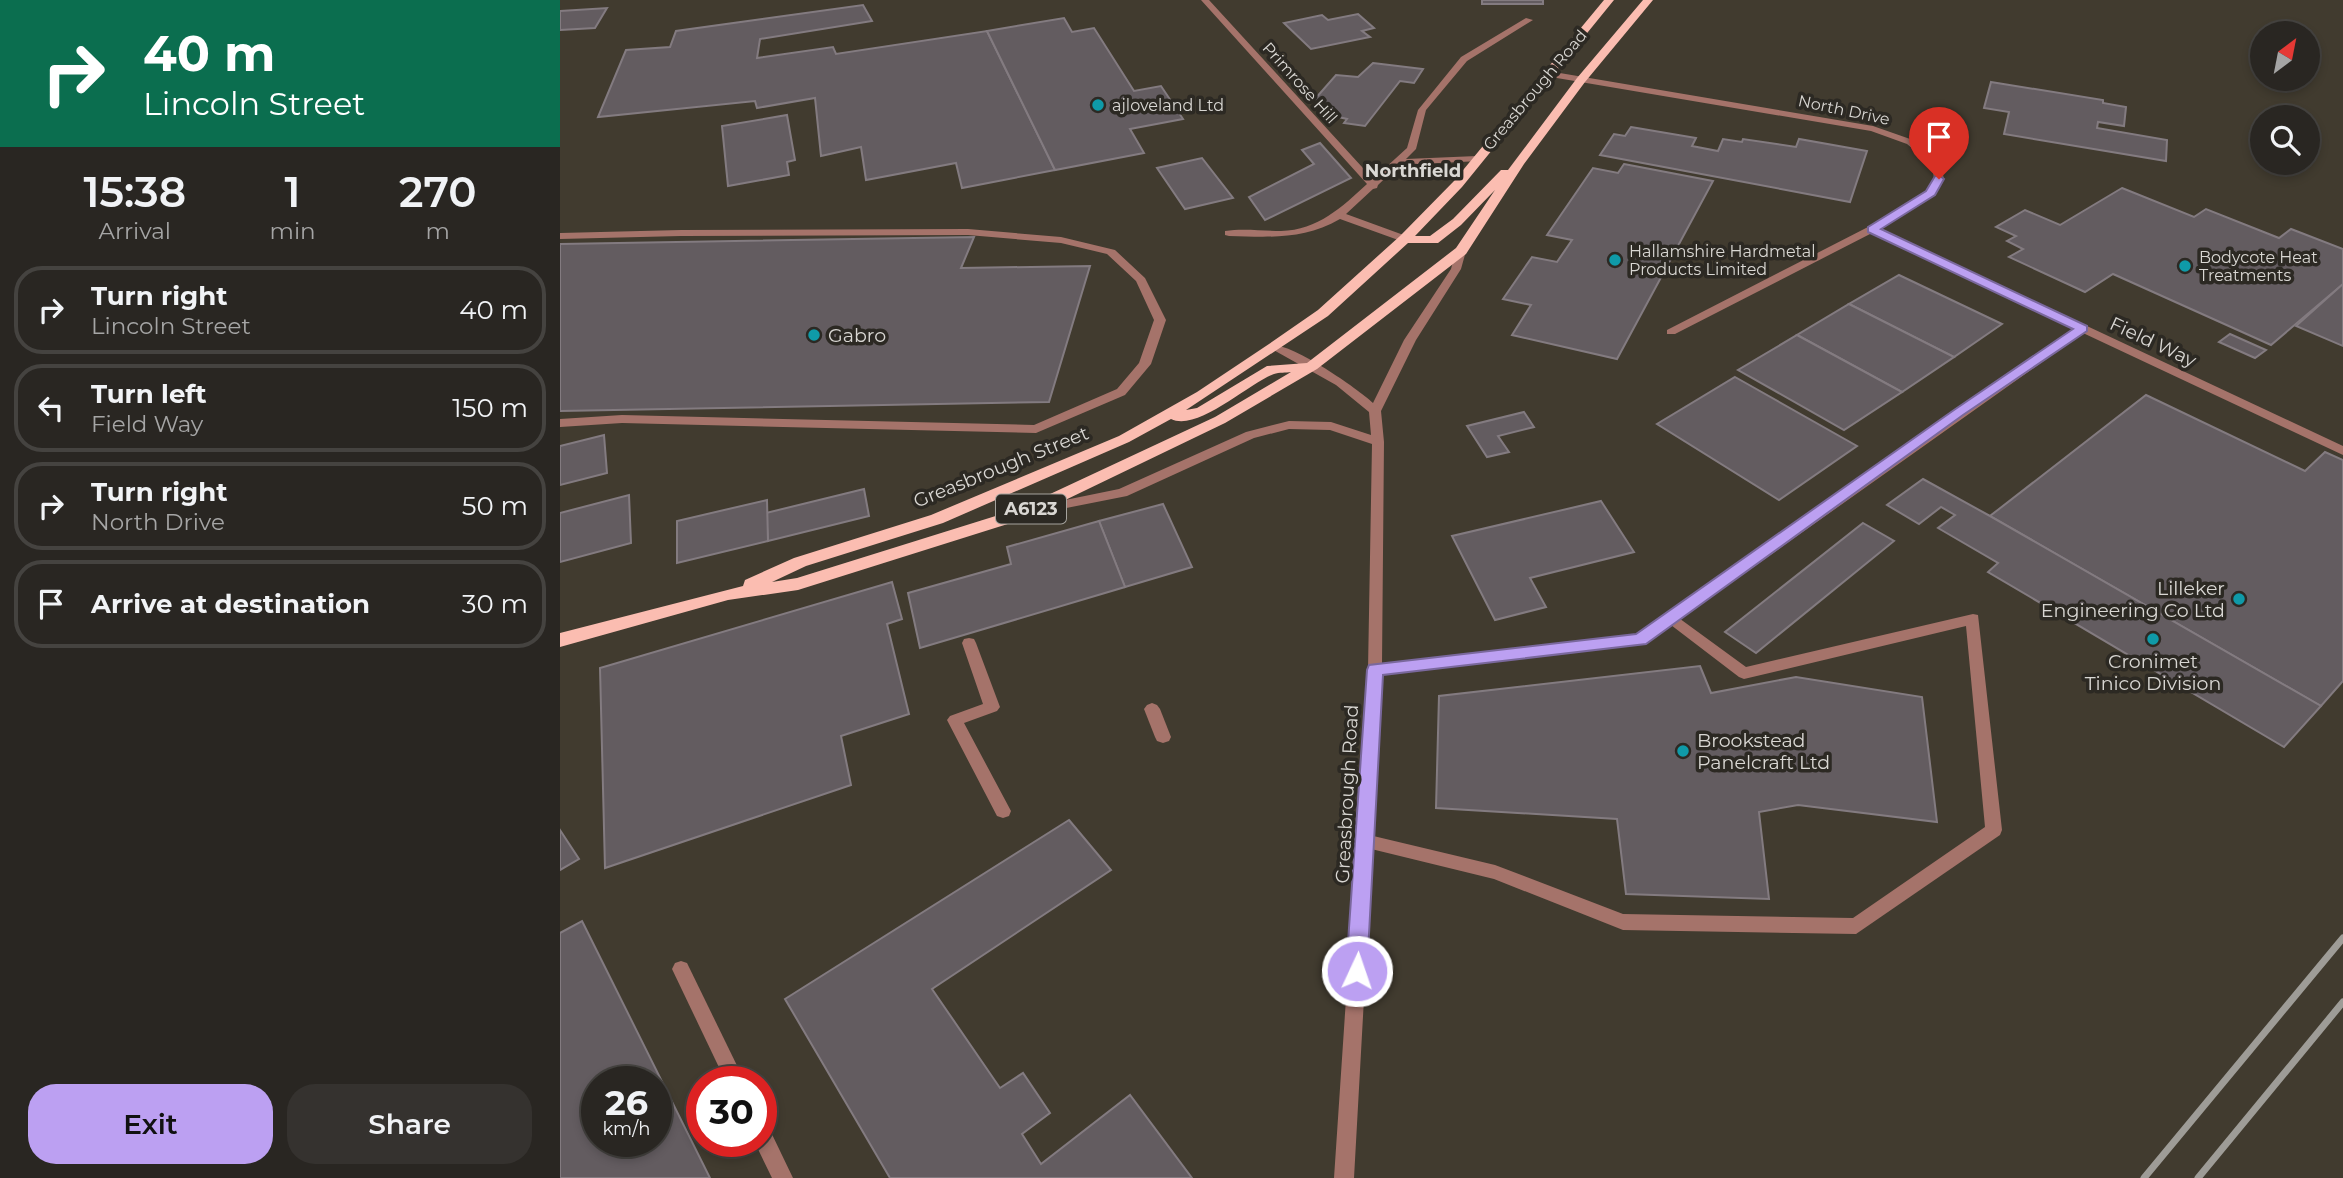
<!DOCTYPE html>
<style>
:root{--surface:#292622;--page:#35322f;--text:#f1f3f6;--muted:#a5a5a5;--line:#454340;--accent:#bca0f2}
body{margin:0;font-family:Montserrat,sans-serif;background:var(--page);color:var(--text);height:100vh;display:flex;flex-direction:column;font-size:26px;white-space:nowrap}
*{box-sizing:border-box;margin:0}
p{font-size:23px;color:var(--muted)}
.icon{flex:none;width:38px;height:38px;fill:none;stroke:currentColor;stroke-width:2;stroke-linecap:round;stroke-linejoin:round}
.map{position:relative;flex:1;overflow:hidden}
.panel{display:flex;flex-direction:column;background:var(--surface);width:560px}
.panel>*{flex:none}
.guide{background:#0b6e4f;color:#fff;overflow:hidden}
.needle{width:46px;rotate:32deg}
.tools{position:absolute;left:1690px;top:21px;display:grid;gap:14px}
.tools a{display:grid;place-items:center;width:70px;height:70px;border-radius:50%;background:var(--surface);box-shadow:0 4px 10px #0003,0 0 0 2px var(--line);font-size:35px}
.speed{position:absolute;left:21px;top:1066px;display:flex;gap:14px;font-size:35px;font-weight:700;text-align:center}
.speed>*{display:grid;place-content:center;width:91px;height:91px;border-radius:50%;background:var(--surface);box-shadow:0 4px 10px #0003,0 0 0 2px var(--line);line-height:1}
.speed small{font-size:18px;font-weight:400}
.speed .limit{border:10px solid #d22;background:#fff;color:#111}
.pin{position:absolute;display:grid;place-items:center;width:60px;height:60px;color:#fff;margin:-72px -30px;border-radius:50% 50% 50% 0;rotate:-45deg;box-shadow:0 0 7px #0007}
.pin .icon{rotate:45deg}
.me{position:absolute;width:77px;margin:-38px;rotate:3deg;stroke-linejoin:round;filter:drop-shadow(0 0 5px #0008)}
.turn{display:flex;align-items:center;gap:24px;height:147px;padding:0 28px;font-size:32px}
.turn .icon{width:91px;height:91px;stroke-width:2.5}
.turn b{display:block;font-size:49px;line-height:60px}
.eta{display:flex;justify-content:space-evenly;align-items:center;height:119px;text-align:center}
.eta b{font-size:42px;font-weight:600;line-height:49px}
.button{display:flex;gap:14px;margin-top:auto;padding:14px 28px}
.button a{flex:1;height:80px;border-radius:28px;background:var(--accent);color:#111;font-size:28px;font-weight:600;line-height:80px;text-align:center}
.button a+a{background:var(--page);color:var(--text)}
ul{padding:0;list-style:none}
li{display:flex;align-items:center;gap:21px;height:88px;margin:0 14px 10px;padding:0 14px;border:4px solid var(--line);border-radius:28px}
li div{flex:1}
li b{display:block;font-size:26px}
li em{font-style:normal}
main{display:flex;flex:1;min-height:0}
.map>svg:first-child{display:block}
.built{fill:#413b2f;fill-rule:evenodd}
.building{fill:#635c60;stroke:#837b80;stroke-width:2;fill-rule:evenodd}
.lines{fill:none;stroke-linecap:round;stroke-linejoin:round}
.lane{fill:#a5736a;fill-rule:evenodd}
.street{fill:#a5736a;fill-rule:evenodd}
.primary{fill:#fbbdb1;fill-rule:evenodd}
.rail{stroke:#9e9c97;stroke-width:7}
.route{fill:#bca0f2;stroke:#7a689d;stroke-width:2}
.culture-dot{fill:#0f9aa8;stroke:#2c2923;stroke-width:2.5}
.labels{text-anchor:middle;dominant-baseline:central;stroke-width:7;stroke-linejoin:round;paint-order:stroke}
.far-street-label{font-size:16px;fill:#d9d7d3;stroke:#2c2923}
.far-poi-label{font-size:16px;fill:#d9d7d3;stroke:#2c2923;text-anchor:start}
.far-neighbourhood-label{font-size:18px;font-weight:bold;fill:#d9d7d3;stroke:#2c2923}
.shield{fill:#2c2923;stroke:#a5a39e;stroke-width:2}
.shield-label{font-size:18px;font-weight:bold;fill:#d9d7d3}
.poi-label{font-size:19px;fill:#d9d7d3;stroke:#2c2923;text-anchor:start}
.street-label{font-size:19px;fill:#d9d7d3;stroke:#2c2923}
</style>
<main>
<section class="panel">
<div class="guide">
<div class="turn"><svg class="icon" aria-label="right" viewBox="0 0 24 24"><path d="M7 20v-9h11M14 6l5 5-5 5"/></svg><div><b>40 m</b>Lincoln Street</div></div>
</div>
<div class="eta">
<div><b>15:38</b><p>Arrival</p></div>
<div><b>1</b><p>min</p></div>
<div><b>270</b><p>m</p></div>
</div>
<ul>
<li><svg class="icon" aria-label="right" viewBox="0 0 24 24"><path d="M7 20v-9h11M14 6l5 5-5 5"/></svg><div><b>Turn right</b><p>Lincoln Street</p></div><em>40 m</em></li>
<li><svg class="icon" aria-label="left" viewBox="0 0 24 24"><path d="M17 20v-9H6M10 6l-5 5 5 5"/></svg><div><b>Turn left</b><p>Field Way</p></div><em>150 m</em></li>
<li><svg class="icon" aria-label="right" viewBox="0 0 24 24"><path d="M7 20v-9h11M14 6l5 5-5 5"/></svg><div><b>Turn right</b><p>North Drive</p></div><em>50 m</em></li>
<li><svg class="icon" aria-label="arrive" viewBox="0 0 24 24"><path d="M6 21V4h12l-3 4 3 4H6"/></svg><div><b>Arrive at destination</b></div><em>30 m</em></li>
</ul>
<div class="button"><a>Exit</a><a>Share</a></div>
</section>
<div class="map">
<svg width="1783" height="1178" viewBox="0 0 1783 1178">
<rect width="100%" height="100%" fill="#37332d"/>
<path class="built" d="M0 0H1783V1178H0ZM1703 33H1748V79H1703ZM1703 117H1748V163H1703ZM37 1082H96V1141H37ZM142 1082H201V1141H142Z"/>
<g class="building">
<rect x="922" y="0" width="61" height="4"/>
<path d="M303 5 312 21 200 39 197 58 273 47 276 54 427 31 495 170 402 188 396 163 306 180 301 147 261 156 255 98 197 108 195 101 38 117 66 50 110 47 116 31Z"/>
<path d="M47 8 35 28 0 30V11Z"/>
<path d="M798 14 814 28 802 31 810 37 751 49 724 23 762 15 768 20Z"/>
<path d="M504 18 512 32 534 28 574 91 601 86 623 119 570 129 584 153 495 170 427 31Z"/>
<path d="M813 63 863 69 854 83 840 81 805 126 784 123 787 119 774 116 755 99 776 75 798 77Z"/>
<path d="M1431 82 1543 100V103L1566 107 1564 126 1538 122 1537 128 1607 140 1606 161 1444 134 1449 112 1424 108Z"/>
<path d="M227 115 235 160 227 162 229 175 168 186 162 126Z"/>
<path d="M1071 127 1136 138 1132 146 1158 151 1163 139 1182 142 1183 139 1236 147 1239 139 1307 151 1290 202 1040 155 1054 134 1065 136Z"/>
<path d="M760 143 791 178 705 220 689 197 754 164 742 150Z"/>
<path d="M642 158 673 198 625 209 597 168Z"/>
<path d="M1064 164 1153 181 1057 359 952 335 971 305 943 299 972 257 997 262 1012 240 987 235 1033 168 1058 173Z"/>
<path d="M1562 188 1634 217 1646 209 1719 238 1731 229 1783 249V284L1711 345 1553 274 1525 292 1449 257 1463 249 1447 241 1456 236 1436 227 1465 210 1500 225Z"/>
<path d="M414 237 401 268 530 266 489 402 0 411V244Z"/>
<path d="M1339 275 1442 324 1394 357 1289 304Z"/>
<path d="M1783 284V346L1736 326Z"/>
<path d="M1289 304 1394 357 1342 392 1237 335Z"/>
<path d="M1670 334 1706 350 1695 358 1659 342Z"/>
<path d="M1237 335 1342 392 1284 430 1178 370Z"/>
<path d="M1175 377 1297 446 1219 500 1097 424Z"/>
<path d="M1586 395 1745 471 1765 452 1783 460V681L1761 706 1430 516Z"/>
<path d="M964 412 974 427 938 436 949 452 927 457 907 426Z"/>
<path d="M44 435 47 473 0 485V446Z"/>
<path d="M1363 479 1430 516 1761 706 1724 747 1428 572 1438 563 1378 528 1395 515 1381 507 1359 524 1327 505Z"/>
<path d="M304 489 309 516 208 541 206 513Z"/>
<path d="M69 495 71 543 0 562V513Z"/>
<path d="M207 500 208 541 117 563V521Z"/>
<path d="M1041 501 1074 552 970 578 986 607 935 620 892 536Z"/>
<path d="M603 504 632 567 565 587 539 521Z"/>
<path d="M539 521 565 587 360 648 348 593 451 564 447 547Z"/>
<path d="M1303 523 1334 541 1196 653 1165 632Z"/>
<path d="M332 582 342 619 327 624 349 714 281 736 291 785 45 868 40 668Z"/>
<path d="M1140 666 1151 693 1236 677 1362 697 1377 822 1238 805 1199 812 1209 899 1066 894 1057 819 876 808 879 696Z"/>
<path d="M509 820 551 870 372 989 440 1088 463 1073 490 1113 462 1134 481 1164 570 1095 632 1178H330L225 999Z"/>
<path d="M0 830 19 859 0 870Z"/>
<path d="M22 921 150 1178H0V933ZM37 1082H96V1141H37Z"/>
</g>
<g class="lines">
<g class="lane">
<path d="M408 229 501 237 555 250 585 278 606 320 591 364 565 395 476 433 62 423 0 427V419L62 415 474 425 557 389 579 363 594 320 576 281 547 254 501 243 408 235 121 236 0 239V233L121 230Z"/>
<path d="M1112 613 1186 667 1413 614 1418 615 1442 830 1440 835 1296 934 1063 930 934 879 799 846 797 841 799 836 805 834 935 865 1063 914 1293 918 1425 827 1406 626 1184 679 1179 677 1107 622 1105 618Z"/>
<path d="M409 638 414 639 416 643 440 707 437 711 404 723 451 811 449 816 443 818 437 816 387 720 390 716 423 704 402 643 404 639Z"/>
<path d="M592 703 597 705 600 709 611 737 609 741 603 743 597 741 595 737 584 709 587 705Z"/>
<path d="M121 961 127 963 185 1082H166L112 969 115 963Z"/>
<path d="M201 1123 208 1126 233 1178H212L194 1141H201Z"/>
</g>
<g class="street">
<path d="M641 0H649L813 179 847 148 858 110 901 57 966 18 973 20 907 61 866 110 856 149 846 159 917 156 920 157V161L839 165 818 185 817 188 813 189 786 214 849 237V241H841L780 219C743 240 710 237 669 236L665 235V231C683 228 703 231 721 231 758 230 782 207 807 184Z"/>
<path d="M988 71 1313 126 1353 140 1380 162 1384 179 1374 195 1320 229 1783 446V455L1523 333 1085 644 822 675 794 1178H774L808 670 812 444 770 430 729 429 694 438 567 496 471 515 464 511 466 508 559 489 686 432 729 421 771 422 811 435 809 412 776 385 708 347 710 345C730 342 797 388 813 403L844 340 891 269 896 251 901 248 906 251 901 269 856 340 821 411 824 442 822 664 1077 635 1514 328 1312 233 1115 334H1107V330L1308 227 1367 191 1374 179 1372 165 1347 144 1311 131 985 76 984 74Z"/>
</g>
<path class="primary" d="M1044 0H1054L902 187 855 236H870L893 219 941 170H948L1017 78 1083 0H1093L1025 82 964 164 906 254 757 369 665 423 470 517 238 590 168 600 0 647V633L183 586 185 580 234 558 371 515 559 436 637 392 709 344 758 310 840 236 894 181ZM935 190 896 248 747 363 707 366 637 408 626 410 768 316 848 243H878L901 225ZM731 372 655 417 458 509 237 578 212 582 246 566 383 523 569 442 611 419C638 432 689 383 714 374 719 372 726 373 731 372Z"/>
<g class="rail">
<path d="M1584 1178 1783 938"/>
<path d="M1638 1178 1783 1002"/>
</g>
</g>
<path class="route" d="M1379 175 1384 179 1375 195 1321 229 1527 326V331L1403 415 1086 644 823 675 807 971 804 977 797 980 789 977 786 971 807 670 809 665 1076 634 1394 410 1513 329 1308 232V227L1366 191 1375 176Z"/>
<g class="culture-dot">
<circle cx="538" cy="105" r="7"/>
<circle cx="1055" cy="260" r="7"/>
<circle cx="1625" cy="266" r="7"/>
<circle cx="254" cy="335" r="7"/>
<circle cx="1679" cy="599" r="7"/>
<circle cx="1593" cy="639" r="7"/>
<circle cx="1123" cy="751" r="7"/>
</g>
<g class="labels">
<g class="far-street-label">
<text transform="translate(740 83) rotate(48)">Primrose Hill</text>
<text transform="translate(975 90) rotate(-50)">Greasbrough Road</text>
<text transform="translate(1284 110) rotate(12)">North Drive</text>
</g>
<g class="far-poi-label">
<text x="552" y="105">ajloveland Ltd</text>
<text x="1069" y="251">Hallamshire Hardmetal<tspan x="1069" dy="18">Products Limited</tspan></text>
<text x="1639" y="257">Bodycote Heat<tspan x="1639" dy="18">Treatments</tspan></text>
</g>
<g class="far-neighbourhood-label">
<text x="853" y="171">Northfield</text>
</g>
<rect class="shield" x="436" y="494.5" width="70" height="29" rx="5"/>
<g class="shield-label">
<text x="471" y="509">A6123</text>
</g>
<g class="poi-label">
<text x="268" y="335">Gabro</text>
<text x="1665" y="588" text-anchor="end">Lilleker<tspan x="1665" dy="22">Engineering Co Ltd</tspan></text>
<text x="1593" y="661" text-anchor="middle">Cronimet<tspan x="1593" dy="22">Tinico Division</tspan></text>
<text x="1137" y="740">Brookstead<tspan x="1137" dy="22">Panelcraft Ltd</tspan></text>
</g>
<g class="street-label">
<text transform="translate(1593 342) rotate(25)">Field Way</text>
<text transform="translate(441 467) rotate(-22)">Greasbrough Street</text>
<text transform="translate(787 794) rotate(-87)">Greasbrough Road</text>
</g>
</g>
</svg>
<div class="tools">
<a><svg class="needle" viewBox="-14 -14 28 28"><path d="M0-13l5 13h-10z" fill="#e53935"/><path d="M0 13l5-13h-10z" fill="#a5a5a5"/></svg></a>
<a><svg class="icon" aria-label="search" viewBox="0 0 24 24"><circle cx="10" cy="10" r="6"/><path d="M15 15l6 6"/></svg></a>
</div>
<div class="speed"><div>26<small>km/h</small></div><div class="limit">30</div></div>
<div class="pin" style="left:1379px;top:179px;background:#d93025"><svg class="icon" aria-label="arrive" viewBox="0 0 24 24"><path d="M6 21V4h12l-3 4 3 4H6"/></svg></div>
<svg class="me" style="left:797px;top:971px" viewBox="-20 -20 40 40"><circle r="17" fill="#bca0f2" stroke="#fff" stroke-width="3"/><path d="M0-11L8 9 0 5-8 9z" fill="#fff"/></svg>
</div>
</main>
